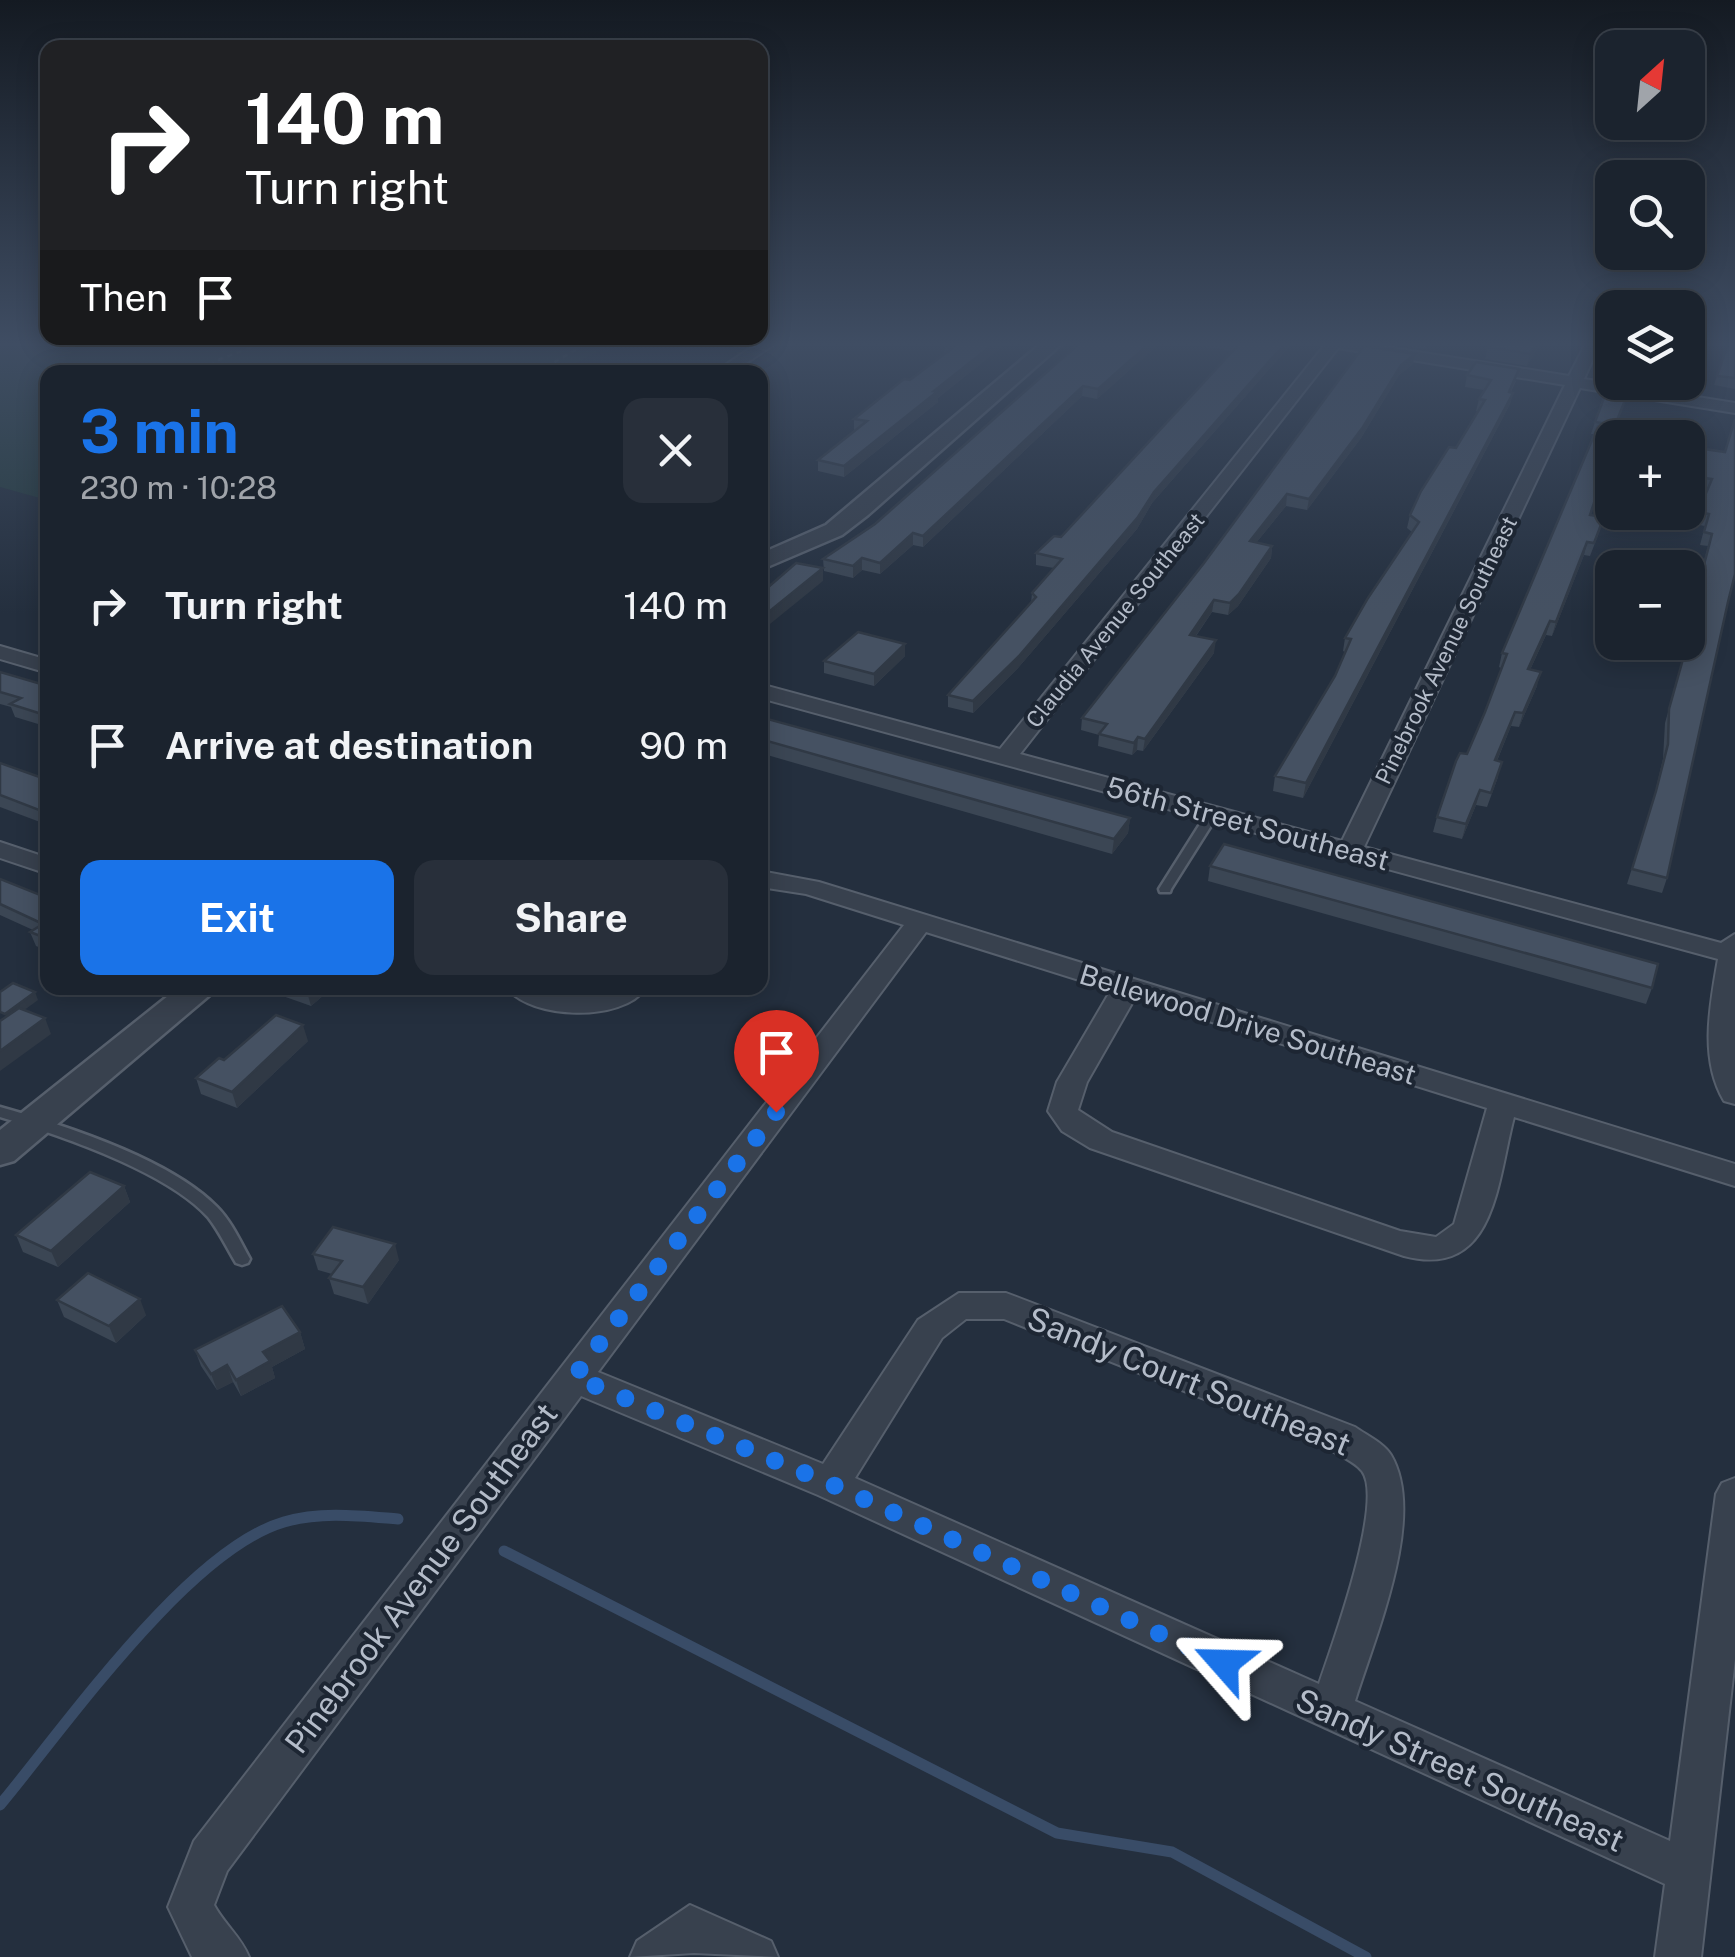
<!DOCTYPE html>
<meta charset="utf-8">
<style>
:root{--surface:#1b232e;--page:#282f3a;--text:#f1f3f6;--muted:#a0a4aa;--line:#39404a;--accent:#1a73e8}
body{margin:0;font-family:"Public Sans",sans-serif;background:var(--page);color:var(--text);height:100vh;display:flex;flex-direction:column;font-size:38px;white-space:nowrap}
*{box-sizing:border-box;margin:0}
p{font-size:32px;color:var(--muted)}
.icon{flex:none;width:55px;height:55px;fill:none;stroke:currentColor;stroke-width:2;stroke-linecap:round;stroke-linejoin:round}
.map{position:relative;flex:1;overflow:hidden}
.details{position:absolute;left:40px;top:365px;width:728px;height:630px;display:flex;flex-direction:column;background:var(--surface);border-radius:20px;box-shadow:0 5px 25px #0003,0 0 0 2px var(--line)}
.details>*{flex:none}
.guide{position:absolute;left:40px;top:40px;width:728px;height:305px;border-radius:20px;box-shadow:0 5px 25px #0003,0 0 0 2px var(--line);background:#202124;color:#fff;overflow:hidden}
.needle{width:65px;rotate:27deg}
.controls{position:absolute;left:1595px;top:30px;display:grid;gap:20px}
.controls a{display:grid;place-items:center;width:110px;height:110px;border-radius:20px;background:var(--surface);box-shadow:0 5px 25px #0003,0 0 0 2px var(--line);font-size:50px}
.pin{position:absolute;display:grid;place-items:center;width:85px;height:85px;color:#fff;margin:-102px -42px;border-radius:50% 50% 50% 0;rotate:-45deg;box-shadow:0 0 10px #0007}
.pin .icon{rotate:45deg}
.me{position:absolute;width:110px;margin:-55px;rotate:295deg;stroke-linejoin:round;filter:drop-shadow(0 0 8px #0008)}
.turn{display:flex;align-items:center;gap:35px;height:210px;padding:0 40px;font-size:45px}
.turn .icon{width:130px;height:130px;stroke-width:2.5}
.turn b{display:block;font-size:70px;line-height:85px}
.then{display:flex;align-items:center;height:95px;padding:0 40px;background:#0003;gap:20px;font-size:38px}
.round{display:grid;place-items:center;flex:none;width:105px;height:105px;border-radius:20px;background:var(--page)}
.summary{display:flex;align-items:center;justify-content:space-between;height:170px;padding:0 40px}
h1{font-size:60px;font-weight:700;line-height:75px;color:var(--accent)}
.button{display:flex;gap:20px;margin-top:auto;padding:20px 40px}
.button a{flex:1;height:115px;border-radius:20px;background:var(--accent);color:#fff;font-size:40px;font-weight:700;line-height:115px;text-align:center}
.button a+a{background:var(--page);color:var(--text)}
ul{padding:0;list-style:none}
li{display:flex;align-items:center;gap:30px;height:140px;padding:0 40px}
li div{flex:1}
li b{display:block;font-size:38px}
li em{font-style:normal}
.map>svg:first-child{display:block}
.green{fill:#263c3f}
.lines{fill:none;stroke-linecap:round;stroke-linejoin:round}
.stream{stroke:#394c67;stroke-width:11}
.service-casing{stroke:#565f6c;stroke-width:5}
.minor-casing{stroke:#565f6c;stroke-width:4}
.tertiary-casing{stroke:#565f6c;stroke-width:5}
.path{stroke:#44595c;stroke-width:2.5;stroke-dasharray:5 5;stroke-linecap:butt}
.service{fill:#38414e;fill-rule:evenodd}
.minor{fill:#38414e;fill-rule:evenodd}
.tertiary{fill:#38414e;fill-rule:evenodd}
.wall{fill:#3b4654}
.shaded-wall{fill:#303945}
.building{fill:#455162;stroke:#303945;stroke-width:2.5}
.route{stroke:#1a73e8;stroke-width:18;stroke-dasharray:0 32.4}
.labels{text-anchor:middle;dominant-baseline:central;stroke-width:8;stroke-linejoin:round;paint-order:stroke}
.far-street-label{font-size:22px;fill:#b4bcc9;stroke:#1d2633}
.street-label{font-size:28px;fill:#b4bcc9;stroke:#1d2633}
.near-street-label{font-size:32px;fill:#b4bcc9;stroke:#1d2633}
</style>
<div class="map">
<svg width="1735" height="1957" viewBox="0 0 1735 1957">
<rect width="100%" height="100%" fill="#242f3e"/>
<path class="green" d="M0 341H616L560 372H48L47 500 0 487Z"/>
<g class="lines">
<g class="stream">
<path d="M504 1551 1057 1833 1172 1852 1366 1957"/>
<path d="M0 1805C65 1727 188 1550 284 1522 321 1511 361 1516 398 1519"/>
</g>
<g class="service-casing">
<g id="service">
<path d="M1213 809 1219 813 1171 889 1170 892H1160L1159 889 1207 813Z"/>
<path d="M0 1107C64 1125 170 1159 217 1207 231 1221 240 1241 250 1259L248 1263 242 1265 236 1263C227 1248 219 1231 208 1217 166 1171 59 1135 0 1117Z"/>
</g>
</g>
<g class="minor-casing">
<g id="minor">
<path d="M761 341H779L733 372H715Z"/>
<path d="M1316 341H1349L1569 376 1587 341H1601L1584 379 1735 403V413L1580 388 1364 847 1721 943 1735 934V1104L1724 1101C1699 1059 1710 1005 1718 959L760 698V684L1000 749 1324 346ZM1338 348 1565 385 1342 841 1020 754Z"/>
<path d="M0 646 48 660V673L0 659Z"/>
<path d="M0 842 48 858V874L0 858Z"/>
<path d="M760 871 819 882 1735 1164V1186L1514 1117C1497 1181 1496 1280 1404 1256L1090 1148 1062 1131 1048 1111 1057 1082 1111 990 926 932 598 1372 823 1464 918 1320 959 1293H1006L1355 1427C1366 1435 1384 1443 1391 1455 1427 1516 1375 1636 1355 1701L1670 1841 1716 1494 1722 1483 1735 1478V1659L1701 1957H1655L1665 1884 818 1495 581 1396 227 1871 214 1905C225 1925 241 1937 249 1957H192L168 1907 194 1841 904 925 806 894 760 887ZM1135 998 1487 1108 1454 1224 1436 1237 1400 1231 1112 1132 1078 1110 1087 1082ZM966 1319H1004L1329 1449C1339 1455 1355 1462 1362 1471 1385 1501 1331 1648 1319 1684L855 1478 942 1338Z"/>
<path d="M507 988C539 986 561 996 590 996 610 996 623 987 646 988 622 1023 530 1019 507 988Z"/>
<path d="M690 1905 771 1941 778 1957 694 1953 630 1957 637 1941Z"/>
</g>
</g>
<g class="tertiary-casing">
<g id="tertiary">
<path d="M1044 341H1065L868 515 842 535 760 570V554L826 525Z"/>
<path d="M178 988H218L14 1161 0 1165V1130Z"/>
</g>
</g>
<g class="path">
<path d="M157 364 202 372"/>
<path d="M202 372 218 360 268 341"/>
<path d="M537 372 591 341"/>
</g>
<use href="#service" class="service"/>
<use href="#minor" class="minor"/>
<use href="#tertiary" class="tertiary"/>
</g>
<g class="wall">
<path d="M952 341H1009L938 398V402L844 477 818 471V460L856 430H854V419L944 354 945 346Z"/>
<path d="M1082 341H1162L1097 399 1082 396 923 547 913 545 880 574 862 570 853 578 824 571 823 559 875 524Z"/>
<path d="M1166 341H1294L1152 503 1137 529 1018 668 973 713 948 707V695L1031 603 1032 593 1054 568 1036 565V553L1061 537 1233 351Z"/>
<path d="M1373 341H1430L1424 349Z"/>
<path d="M1493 341H1542L1527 366 1485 359 1488 347Z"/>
<path d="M1729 341H1735V389L1714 385Z"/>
<path d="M1364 346 1413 364 1399 375 1361 438 1307 510 1286 506 1256 543 1272 546 1271 558 1238 606 1228 615 1212 612 1196 636 1214 653 1143 751 1137 750 1132 755 1098 746 1099 735 1081 730 1082 718 1204 563Z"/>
<path d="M1467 375 1516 381 1511 392 1513 393 1510 404 1303 798 1273 791 1275 776 1335 676 1345 652 1343 651 1345 638 1412 532 1407 528 1410 515 1456 448 1478 412 1476 411 1479 399 1484 390 1465 387Z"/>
<path d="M1630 388 1615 428 1612 450 1590 515 1600 530 1590 556 1584 555 1552 636 1546 635 1530 670 1537 686 1519 727 1511 726 1497 761 1498 777 1487 807 1476 805 1462 839 1433 832 1437 817 1467 754 1485 712 1501 668 1499 667 1502 653 1594 434H1591L1595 422Z"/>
<path d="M1704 449 1725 452 1728 602 1667 878 1662 893 1627 884 1652 805 1663 759 1665 723 1698 604 1694 597 1708 546 1700 545 1705 526 1694 524 1707 491 1693 489Z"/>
<path d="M905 644V656L874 686 824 673V661Z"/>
<path d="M0 672 48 686V727L15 717 11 707 0 704Z"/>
<path d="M760 717 1130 818 1128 833 1112 854 760 753Z"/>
<path d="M0 763 48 780V825L0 807Z"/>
<path d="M1210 866 1652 988 1646 1004 1208 881Z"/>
<path d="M0 879 48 898V951L36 946 30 932 33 930 0 915Z"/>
<path d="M77 988H114L99 997Z"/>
<path d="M278 988H332L311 1006 280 995Z"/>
<path d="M308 1041 237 1108 201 1094 196 1078 224 1060Z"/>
<path d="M124 1186 130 1202 58 1267 23 1252 16 1235Z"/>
<path d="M313 1254 399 1260 368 1304 334 1294 329 1278 332 1274 318 1270Z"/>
<path d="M57 1300 146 1315 116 1343 64 1317Z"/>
<path d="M300 1332 305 1349 272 1367 275 1378 241 1396 233 1382 217 1390 201 1366 195 1350Z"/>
</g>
<g class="shaded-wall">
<path d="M997 341H1009L938 398V402L844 477V466Z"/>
<path d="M1152 341H1162L1097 399 1098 389Z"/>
<path d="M1287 341H1294L1152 503 1137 529 1018 668 973 713V701L1154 492Z"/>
<path d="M1538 341H1542L1527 366 1530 354Z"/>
<path d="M1415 354 1413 364 1399 375 1361 438 1307 510 1309 499 1401 365Z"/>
<path d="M1083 386 1082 396 923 547V536Z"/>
<path d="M1513 393 1510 404 1303 798 1306 783Z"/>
<path d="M1287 494 1286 506 1248 553 1250 541Z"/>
<path d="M913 533V545L880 574V563Z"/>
<path d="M1587 542 1584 555 1552 636 1556 622Z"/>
<path d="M1272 546 1271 558 1238 606 1228 615 1230 603Z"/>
<path d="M862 558V570L853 578V566Z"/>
<path d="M823 568V581L760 632V619Z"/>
<path d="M1214 600 1212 612 1188 647 1190 635Z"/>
<path d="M1550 621 1546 635 1524 683 1528 669Z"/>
<path d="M1216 640 1214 653 1143 751 1145 739Z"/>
<path d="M905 644V656L874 686V674Z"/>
<path d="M1541 672 1537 686 1519 727 1523 713Z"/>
<path d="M1515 712 1511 726 1491 775 1495 760Z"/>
<path d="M1138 737 1137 750 1132 755 1134 743Z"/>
<path d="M1480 790 1476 805 1462 839 1466 824Z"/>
<path d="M1130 818 1128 833 1112 854 1114 839Z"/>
<path d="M96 988H114L99 997Z"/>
<path d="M312 988H332L311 1006 307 992Z"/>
<path d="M35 992 38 1000 8 1022 5 1014Z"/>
<path d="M45 1018 51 1034 0 1071V1051Z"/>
<path d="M303 1025 308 1041 237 1108 232 1092Z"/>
<path d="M124 1186 130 1202 58 1267 51 1251Z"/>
<path d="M395 1244 399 1260 368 1304 363 1287Z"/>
<path d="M140 1299 146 1315 116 1343 109 1326Z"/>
<path d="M300 1332 305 1349 272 1367 275 1378 241 1396 236 1380 263 1352Z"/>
<path d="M227 1365 233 1382 217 1390 211 1374Z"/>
</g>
<g class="building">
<path d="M952 341H997L934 391H938L844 466 818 460 867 421 854 419 904 379 910 380 954 347 945 346Z"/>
<path d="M1082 341H1152L1098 389 1083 386 923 536 913 533 880 563 862 558 853 566 823 559 875 524Z"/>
<path d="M1229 341H1287L1154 492 1138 517 1019 656 973 701 948 695 1036 597 1032 593 1062 559 1036 553 1054 536 1061 537 1241 342Z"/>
<path d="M1493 341H1538L1530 354 1488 347Z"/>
<path d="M1729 341H1735V378L1717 376Z"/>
<path d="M1364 346 1415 354 1401 365 1363 427 1309 499 1287 494 1250 541 1272 546 1239 594 1230 603 1214 600 1190 635 1216 640 1145 739 1138 737 1134 743 1099 734 1107 724 1082 718 1204 563Z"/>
<path d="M1476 362 1519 369 1509 392 1513 393 1306 783 1275 776 1335 676 1351 639 1345 638 1368 598 1419 522 1410 515 1421 491 1449 447 1456 448 1485 400 1479 399 1491 380 1467 375Z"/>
<path d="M1609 384 1630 388 1615 425 1595 422Z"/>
<path d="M1735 419V574L1728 602 1667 878 1632 869 1656 791 1668 744 1669 709 1702 591 1699 584 1712 534 1704 532 1709 514 1698 512 1712 479 1697 477 1704 449 1725 452Z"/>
<path d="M1598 426 1619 429 1616 438H1612V448L1590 515 1604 517 1594 543 1587 542 1556 622 1550 621 1528 669 1541 672 1523 713 1515 712 1495 760 1502 762 1491 793 1480 790 1466 824 1437 817 1456 761 1460 753 1467 754 1485 712 1507 654 1502 653Z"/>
<path d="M796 563 823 568 760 619V587L766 589Z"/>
<path d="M858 632 905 644 874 674 824 661Z"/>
<path d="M0 672 48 686V716L10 704 21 698 0 692Z"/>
<path d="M760 717 1130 818 1114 839 760 739Z"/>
<path d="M0 763 48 780V810L44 812 0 795Z"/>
<path d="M1224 844 1658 964 1652 988 1210 866Z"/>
<path d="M0 879 48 898V939L30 932 43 924 0 904Z"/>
<path d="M13 983 35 992 5 1014 0 1012V992Z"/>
<path d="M296 988H312L307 992Z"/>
<path d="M19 1008 45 1018 0 1051V1021Z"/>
<path d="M276 1015 303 1025 232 1092 196 1078 219 1058 224 1060Z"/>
<path d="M90 1172 124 1186 51 1251 16 1235Z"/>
<path d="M333 1227 395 1244 363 1287 329 1278 342 1261 313 1254Z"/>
<path d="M88 1273 140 1299 109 1326 57 1300Z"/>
<path d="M282 1306 300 1332 263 1352 270 1361 236 1380 227 1365 211 1374 195 1350Z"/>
</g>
<linearGradient id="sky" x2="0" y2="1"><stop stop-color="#141a22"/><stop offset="0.56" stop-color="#3f4d63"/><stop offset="1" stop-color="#3f4d63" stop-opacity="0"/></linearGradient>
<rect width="1735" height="614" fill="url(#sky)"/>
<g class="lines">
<path class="route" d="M776 1112 574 1377 831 1484 1224 1663"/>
</g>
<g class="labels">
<g class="far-street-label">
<text transform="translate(1115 620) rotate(-51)">Claudia Avenue Southeast</text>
<text transform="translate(1446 650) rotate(-64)">Pinebrook Avenue Southeast</text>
</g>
<g class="street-label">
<text transform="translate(1248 823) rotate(15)">56th Street Southeast</text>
<text transform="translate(1248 1024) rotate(17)">Bellewood Drive Southeast</text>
</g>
<g class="near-street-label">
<text transform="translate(1189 1381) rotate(22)">Sandy Court Southeast</text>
<text transform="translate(421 1578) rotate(-53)">Pinebrook Avenue Southeast</text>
<text transform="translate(1460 1770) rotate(24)">Sandy Street Southeast</text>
</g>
</g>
</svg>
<div class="controls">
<a><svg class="needle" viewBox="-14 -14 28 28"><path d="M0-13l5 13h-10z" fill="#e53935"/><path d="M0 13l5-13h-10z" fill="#a0a4aa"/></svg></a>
<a><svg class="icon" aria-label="search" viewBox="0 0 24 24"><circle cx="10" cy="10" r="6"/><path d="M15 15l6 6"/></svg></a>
<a><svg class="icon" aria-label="layers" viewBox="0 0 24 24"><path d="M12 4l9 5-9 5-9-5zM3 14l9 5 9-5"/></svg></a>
<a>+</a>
<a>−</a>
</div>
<div class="pin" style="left:776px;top:1112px;background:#d93025"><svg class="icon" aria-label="arrive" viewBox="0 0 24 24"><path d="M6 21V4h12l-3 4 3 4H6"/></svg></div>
<svg class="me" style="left:1224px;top:1663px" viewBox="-20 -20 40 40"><path d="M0-17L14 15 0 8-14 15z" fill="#1a73e8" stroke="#fff" stroke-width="4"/></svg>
<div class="guide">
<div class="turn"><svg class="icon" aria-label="right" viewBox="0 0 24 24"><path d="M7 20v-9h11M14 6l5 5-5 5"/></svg><div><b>140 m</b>Turn right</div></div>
<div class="then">Then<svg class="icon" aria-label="arrive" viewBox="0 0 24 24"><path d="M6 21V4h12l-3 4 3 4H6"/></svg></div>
</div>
<section class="details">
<div class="summary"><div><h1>3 min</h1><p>230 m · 10:28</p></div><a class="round"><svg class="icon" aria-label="close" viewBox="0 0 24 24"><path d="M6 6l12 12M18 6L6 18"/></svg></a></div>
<ul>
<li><svg class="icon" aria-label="right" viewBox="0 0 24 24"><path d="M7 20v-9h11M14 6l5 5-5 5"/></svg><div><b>Turn right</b></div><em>140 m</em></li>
<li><svg class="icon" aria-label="arrive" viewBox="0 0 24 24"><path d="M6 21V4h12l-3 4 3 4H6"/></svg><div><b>Arrive at destination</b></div><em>90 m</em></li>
</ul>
<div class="button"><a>Exit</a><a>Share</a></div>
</section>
</div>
